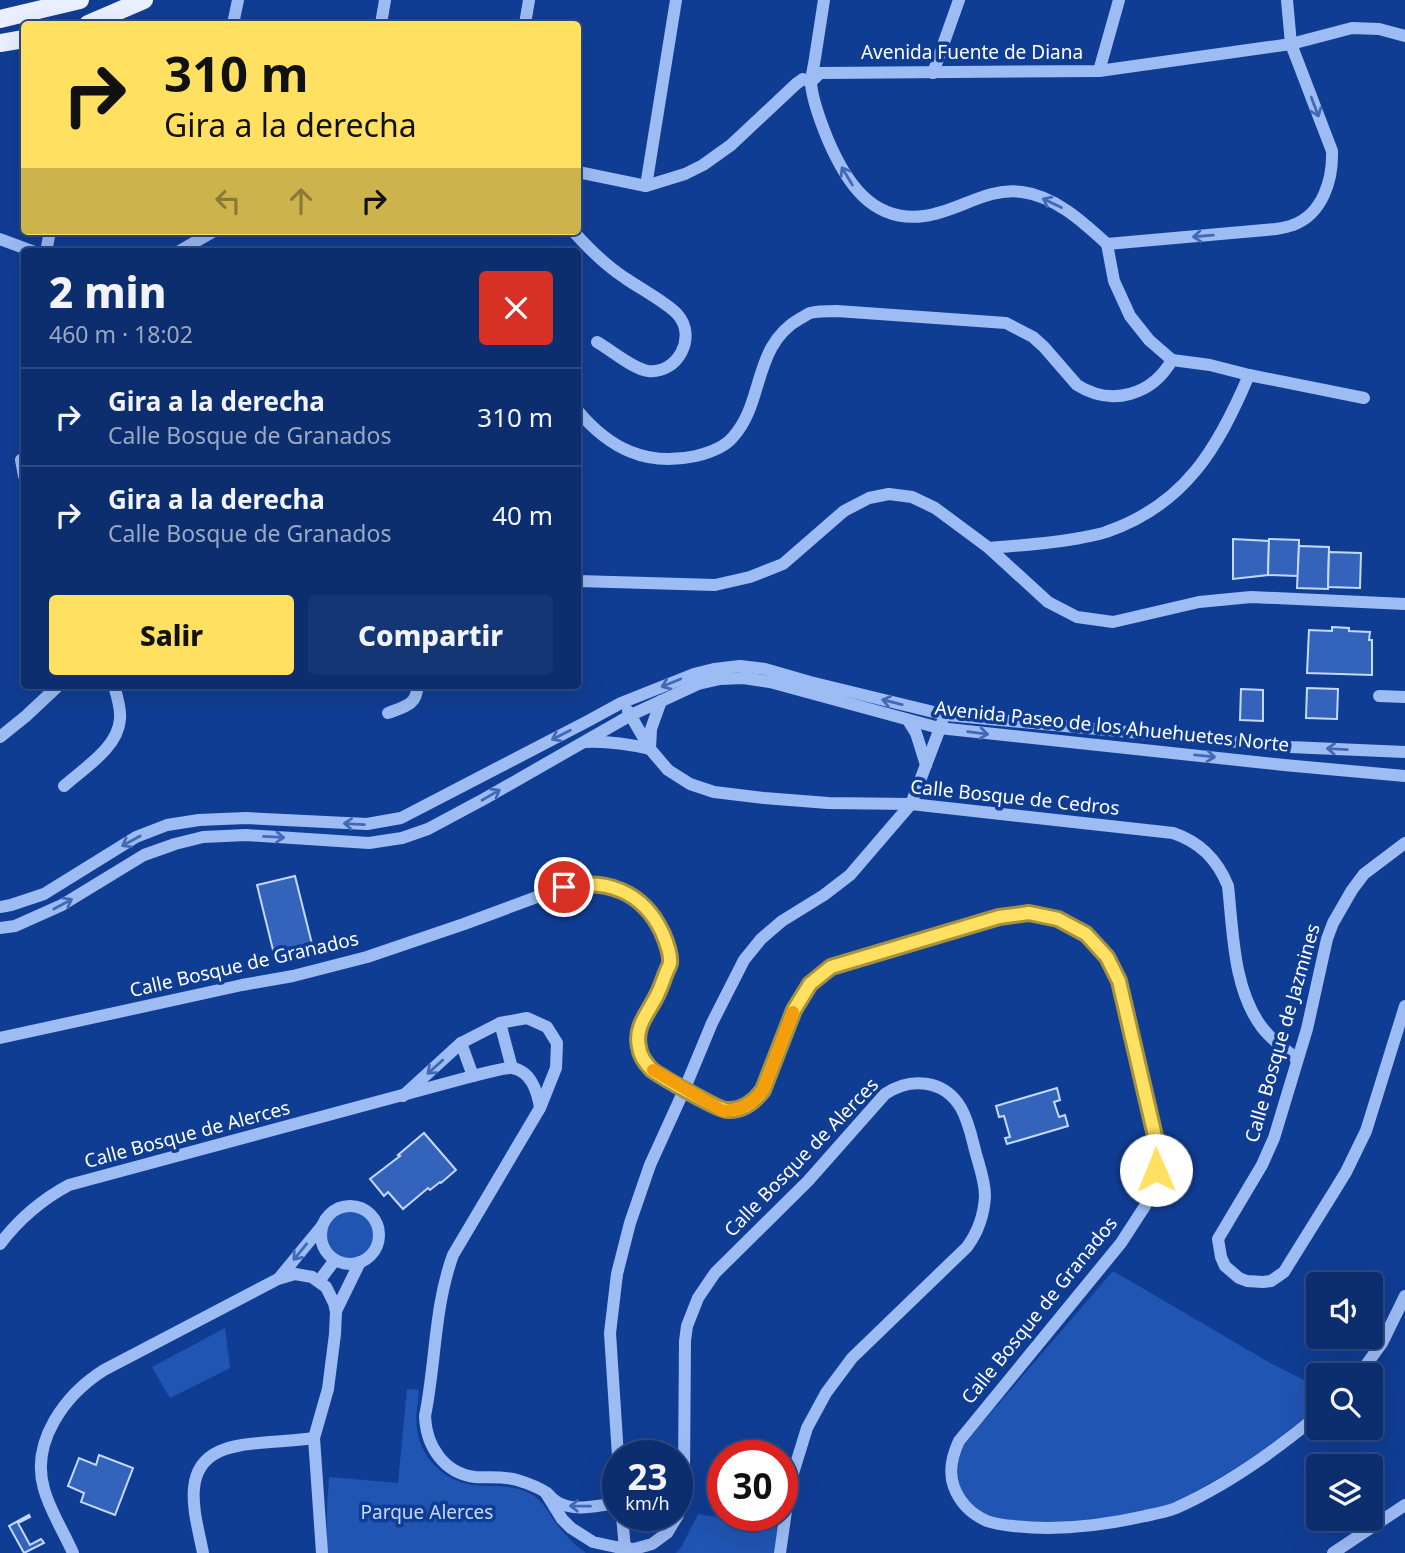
<!DOCTYPE html>
<html lang="es">
<meta charset="utf-8">
<style>
:root{--surface:#0c2e6f;--page:#153674;--text:#f1f3f6;--muted:#9aa8c3;--line:#2c4a82;--accent:#ffe060}
body{margin:0;font-family:"Noto Sans",sans-serif;background:var(--page);color:var(--text);height:100vh;display:flex;flex-direction:column;font-size:26px;white-space:nowrap}
*{box-sizing:border-box;margin:0}
p{font-size:23px;color:var(--muted)}
.icon{flex:none;width:38px;height:38px;fill:none;stroke:currentColor;stroke-width:2;stroke-linecap:round;stroke-linejoin:round}
.map{position:relative;flex:1;overflow:hidden}
.panel{position:absolute;left:21px;top:248px;width:560px;height:441px;display:flex;flex-direction:column;background:var(--surface);border-radius:7px;box-shadow:0 7px 28px #0002,0 0 0 2px var(--line)}
.panel>*{flex:none}
.guide{position:absolute;left:21px;top:21px;width:560px;height:214px;border-radius:7px;box-shadow:0 7px 28px #0002,0 0 0 2px var(--line);background:#ffe060;color:#111;overflow:hidden}
.tools{position:absolute;left:1306px;top:1272px;display:grid;gap:14px}
.tools a{display:grid;place-items:center;width:77px;height:77px;border-radius:7px;background:var(--surface);box-shadow:0 7px 28px #0002,0 0 0 2px var(--line);font-size:35px}
.speed{position:absolute;left:602px;top:1440px;display:flex;gap:14px;font-size:35px;font-weight:700;text-align:center}
.speed>*{display:grid;place-content:center;width:91px;height:91px;border-radius:50%;background:var(--surface);box-shadow:0 7px 28px #0002,0 0 0 2px var(--line);line-height:1}
.speed small{font-size:18px;font-weight:400}
.speed .limit{border:10px solid #d22;background:#fff;color:#111}
.pin{position:absolute;display:grid;place-items:center;width:60px;height:60px;color:#fff;margin:-30px;border:4px solid #fff;border-radius:50%;box-shadow:0 2px 7px #0007}
.me{position:absolute;width:77px;margin:-38px;rotate:359deg;stroke-linejoin:round;filter:drop-shadow(0 0 5px #0008)}
.turn{display:flex;align-items:center;gap:24px;height:147px;padding:0 28px;font-size:32px}
.turn .icon{width:91px;height:91px;stroke-width:2.5}
.turn b{display:block;font-size:49px;line-height:60px}
.lanes{display:flex;align-items:center;height:66px;padding:0 28px;background:#0003;justify-content:center;gap:35px;direction:ltr}
.lanes .off{opacity:.35}
.round{display:grid;place-items:center;flex:none;width:74px;height:74px;border-radius:7px;background:var(--page)}
.headline{display:flex;align-items:center;justify-content:space-between;height:119px;padding:0 28px}
h1{font-size:42px;font-weight:800;line-height:52px}
.action{display:flex;gap:14px;margin-top:auto;padding:14px 28px}
.action a{flex:1;height:80px;border-radius:7px;background:var(--accent);color:#111;font-size:28px;font-weight:800;line-height:80px;text-align:center}
.action a+a{background:var(--page);color:var(--text)}
ul{padding:0;list-style:none}
li{display:flex;align-items:center;gap:21px;height:98px;padding:0 28px;border-top:2px solid var(--line)}
li div{flex:1}
li b{display:block;font-size:26px}
li em{font-style:normal}
.map>svg:first-child{display:block}
.green{fill:#2155b4}
.building{fill:#3463bc;stroke:#c5d9fe;stroke-width:2}
.lines{fill:none;stroke-linecap:round;stroke-linejoin:round}
.minor{stroke:#9dbcf4;stroke-width:12}
.major{stroke:#eaf0ff;stroke-width:18}
.oneway{stroke:#4169b6}
.route-casing{stroke:#a6923e;stroke-width:18}
.route{stroke:#ffe060;stroke-width:12}
.slow{stroke:#f59e0b;stroke-width:12}
.labels{text-anchor:middle;dominant-baseline:central;stroke-width:7;stroke-linejoin:round;paint-order:stroke}
.street-label{font-size:19px;fill:#fff;stroke:#103d94}
.park-label{font-size:19px;fill:#c5d9fe;stroke:#103d94}
</style>
<div class="map">
<svg width="1405" height="1553" viewBox="0 0 1405 1553">
<rect width="100%" height="100%" fill="#103d94"/>
<g class="green">
<circle cx="350" cy="1235" r="24"/>
<path d="M1113 1271 1272 1364 1318 1387V1407C1283 1436 1248 1462 1208 1484 1196 1491 1183 1499 1170 1504 1130 1518 1023 1532 985 1513 974 1508 964 1497 960 1486 956 1471 958 1458 964 1444Z"/>
<path d="M225 1328 230 1368 170 1398 152 1367Z"/>
<path d="M407 1389 419 1390C418 1403 415 1416 417 1428 420 1458 444 1481 473 1485 493 1487 513 1484 531 1494 543 1501 548 1512 556 1523 564 1534 575 1546 586 1553H327V1508L329 1477 398 1483Z"/>
<path d="M698 1514 778 1527 774 1553H676L682 1546Z"/>
</g>
<g class="building">
<path d="M1233 539 1269 541 1268 575 1233 579Z"/>
<path d="M1269 539 1299 540 1298 576 1268 575Z"/>
<path d="M1299 546 1329 547 1328 589 1297 588Z"/>
<path d="M1329 552 1361 553 1360 588 1328 587Z"/>
<path d="M1332 627 1349 628V631L1370 632 1369 640H1372V675L1307 673 1309 630 1332 631Z"/>
<path d="M1307 688 1338 689 1337 719 1306 718Z"/>
<path d="M1241 689 1263 690V721L1240 720Z"/>
<path d="M295 876 313 948 275 958 257 885Z"/>
<path d="M1057 1088 1060 1100 1054 1102 1059 1117 1065 1115 1068 1126 1007 1144 1005 1138 1010 1137 1004 1116 999 1117 996 1106Z"/>
<path d="M424 1133 456 1170 441 1183 440 1182 430 1190 428 1188 403 1209 388 1192 384 1196 370 1179 400 1156 398 1155Z"/>
<path d="M99 1455 133 1468 115 1515 81 1502 84 1493 68 1486 79 1458 96 1465Z"/>
<path d="M29 1515 30 1517 18 1523 30 1545 41 1539 44 1543 24 1553 9 1526Z"/>
</g>
<g class="lines">
<g class="minor">
<path d="M824 0C821 19 818 39 815 58 814 66 811 76 811 84 813 103 821 123 828 140 846 182 872 223 924 216 958 212 986 187 1022 192 1055 196 1083 222 1107 244L1276 229C1282 228 1288 227 1293 225 1323 214 1333 179 1332 151L1291 44 1287 0"/>
<path d="M233 24 238 0"/>
<path d="M381 24 385 0"/>
<path d="M525 24 529 0"/>
<path d="M1099 71 1119 0"/>
<path d="M933 73 959 0"/>
<path d="M578 172 646 186 685 174 703 165 731 145 796 84 803 79 811 82 820 73 1099 71 1291 44 1352 28 1379 29 1405 36"/>
<path d="M646 186 676 0"/>
<path d="M573 231C589 249 605 265 625 278 639 288 668 303 678 315 697 337 678 374 648 371 633 369 611 350 597 342"/>
<path d="M0 239 35 252"/>
<path d="M1107 244 1114 281 1130 316 1149 340 1172 360 1210 365 1249 375 1364 398"/>
<path d="M46 252 50 231"/>
<path d="M178 252 214 231"/>
<path d="M578 411C609 448 646 467 696 456 708 453 725 447 733 437 765 402 752 345 801 318 804 317 807 314 810 313 818 311 829 311 837 311L1006 323 1033 337 1044 347 1077 385C1112 407 1152 395 1172 360"/>
<path d="M21 460 24 476"/>
<path d="M989 548C1019 545 1050 544 1080 538 1088 536 1098 535 1106 532 1185 505 1218 448 1249 375"/>
<path d="M578 581 715 585 750 577 783 564 844 511 869 498 889 494 912 497 935 508 989 548 1048 602 1077 617 1113 622 1199 602 1251 597 1405 604"/>
<path d="M1379 696 1405 697"/>
<path d="M628 711 650 749 668 770 690 784 714 792 764 798 828 803 911 804 1173 833C1200 842 1217 859 1228 886 1233 931 1233 988 1261 1026 1270 1039 1285 1049 1297 1059"/>
<path d="M388 713C403 707 418 705 417 686"/>
<path d="M908 720 916 733 926 765"/>
<path d="M0 737 26 716 58 686"/>
<path d="M585 742C608 741 628 744 650 749L651 729 661 701"/>
<path d="M64 786C84 768 118 748 120 719 121 708 117 696 114 686"/>
<path d="M1405 843 1364 874 1352 890 1333 923 1327 939 1307 1029 1274 1138 1262 1165 1218 1239 1221 1257 1225 1266 1239 1278 1247 1281 1263 1282 1271 1281 1284 1272 1335 1190 1346 1172 1366 1131 1405 1006"/>
<path d="M0 907 11 905 44 894 136 837 167 825 199 820 246 818 367 824 401 818 588 721 621 703 694 674 714 669 740 666 765 669 810 682 946 715 1290 747 1405 752"/>
<path d="M0 928 15 926 62 905 144 855 175 844 203 837 246 835 369 843 402 838 428 829 484 799 631 715 698 684 720 679 743 678 770 682 939 728 1284 765 1405 776"/>
<path d="M500 1023 512 1068"/>
<path d="M0 1038 242 985 293 976 367 957 464 924 564 887C607 877 643 892 662 932 666 941 671 954 670 963 669 967 667 970 666 973 663 980 661 987 658 993 650 1011 634 1026 638 1047 640 1054 644 1061 649 1066 656 1074 718 1110 727 1110 743 1111 754 1102 763 1090L794 1010 810 984 831 967 999 917 1029 913 1058 919 1086 934 1107 957 1119 981 1155 1136 1156 1170 1145 1206 1121 1243 959 1441C952 1456 948 1471 954 1487 960 1503 971 1514 987 1521 995 1524 1004 1525 1013 1526 1057 1531 1101 1526 1145 1516 1155 1514 1166 1512 1176 1508 1227 1485 1275 1451 1318 1415"/>
<path d="M461 1043 473 1076"/>
<path d="M403 1096 461 1043 500 1023 527 1018 547 1027 557 1043 556 1068 540 1108 453 1255C434 1307 436 1362 425 1416 426 1445 443 1473 475 1477 489 1478 503 1476 517 1480 527 1483 538 1487 547 1493 551 1497 554 1501 559 1503 577 1512 599 1505 618 1503"/>
<circle cx="350" cy="1235" r="29"/>
<path d="M0 1244C19 1219 41 1200 69 1185L473 1076C482 1074 505 1067 512 1068 531 1071 537 1091 540 1107"/>
<path d="M280 1277 322 1226"/>
<path d="M319 1281 335 1260"/>
<path d="M336 1311 360 1262"/>
<path d="M1358 1376 1382 1343 1405 1296"/>
<path d="M618 1456 610 1333 617 1274 630 1223 650 1165 685 1088 712 1023 744 960 761 939 782 921 824 895 850 875 911 804 942 723"/>
<path d="M546 1493 562 1519 571 1528 593 1542 616 1547 634 1549 652 1544 667 1533 678 1515 681 1496 684 1473 685 1341 687 1326 698 1298 715 1273 808 1181 885 1094C910 1077 944 1079 961 1108 969 1122 972 1139 976 1154 980 1168 985 1182 985 1196 984 1215 978 1232 967 1247L852 1358 826 1393 807 1428 790 1483 780 1553"/>
<path d="M622 1516 625 1549"/>
<path d="M73 1553C64 1532 50 1511 44 1489 30 1441 66 1394 104 1370L278 1279 295 1274 312 1277 326 1287 334 1303 336 1312 335 1334 328 1389 314 1438 322 1553"/>
<path d="M203 1553C199 1532 192 1509 194 1488 198 1446 238 1445 270 1442 285 1441 300 1440 314 1438"/>
<path d="M1333 1553 1405 1505"/>
</g>
<g class="major">
<path d="M0 19 80 0"/>
<path d="M88 24 144 0"/>
<path d="M0 43 24 39"/>
</g>
</g>
<defs><path id="oneway-shaft" d="M-6 0H5M1.5-3L5.5 0L1.5 3" fill="none" stroke-width="1.6" stroke-linecap="round" stroke-linejoin="round" transform="scale(1.75)"/></defs>
<g class="oneway">
<use href="#oneway-shaft" transform="translate(1315 107) rotate(69)"/>
<use href="#oneway-shaft" transform="translate(847 176) rotate(-121)"/>
<use href="#oneway-shaft" transform="translate(1052 203) rotate(-154)"/>
<use href="#oneway-shaft" transform="translate(1203 236) rotate(175)"/>
<use href="#oneway-shaft" transform="translate(671 683) rotate(158)"/>
<use href="#oneway-shaft" transform="translate(892 702) rotate(-166)"/>
<use href="#oneway-shaft" transform="translate(978 733) rotate(7)"/>
<use href="#oneway-shaft" transform="translate(561 735) rotate(153)"/>
<use href="#oneway-shaft" transform="translate(1337 749) rotate(-177)"/>
<use href="#oneway-shaft" transform="translate(1205 756) rotate(6)"/>
<use href="#oneway-shaft" transform="translate(491 795) rotate(-30)"/>
<use href="#oneway-shaft" transform="translate(354 824) rotate(-177)"/>
<use href="#oneway-shaft" transform="translate(274 837) rotate(3)"/>
<use href="#oneway-shaft" transform="translate(131 841) rotate(151)"/>
<use href="#oneway-shaft" transform="translate(63 904) rotate(-28)"/>
<use href="#oneway-shaft" transform="translate(435 1067) rotate(138)"/>
<use href="#oneway-shaft" transform="translate(300 1252) rotate(129)"/>
<use href="#oneway-shaft" transform="translate(580 1506) rotate(-179)"/>
</g>
<g class="lines">
<g class="route-casing">
<path id="route" d="M564 887C607 878 643 892 662 932 666 941 671 953 670 963 669 967 667 970 666 973 663 980 661 987 658 993 650 1011 634 1026 639 1047 640 1056 646 1064 652 1070 662 1077 718 1110 727 1110 743 1111 754 1102 763 1090L794 1010 810 984 831 967 999 917 1029 913 1058 919 1086 934 1107 957 1119 981 1155 1136 1156 1170"/>
</g>
<use href="#route" class="route"/>
<path class="slow" d="M653 1070 723 1111 739 1109 753 1101 763 1090 793 1012"/>
</g>
<g class="labels">
<g class="street-label">
<text x="972" y="52">Avenida Fuente de Diana</text>
<text transform="translate(1112 726) rotate(6)">Avenida Paseo de los Ahuehuetes Norte</text>
<text transform="translate(1015 797) rotate(6)">Calle Bosque de Cedros</text>
<text transform="translate(244 964) rotate(-13)">Calle Bosque de Granados</text>
<text transform="translate(1282 1033) rotate(-74)">Calle Bosque de Jazmines</text>
<text transform="translate(187 1134) rotate(-15)">Calle Bosque de Alerces</text>
<text transform="translate(801 1157) rotate(-46)">Calle Bosque de Alerces</text>
<text transform="translate(1039 1310) rotate(-51)">Calle Bosque de Granados</text>
</g>
<g class="park-label">
<text x="427" y="1512">Parque Alerces</text>
</g>
</g>
</svg>
<div class="tools">
<a><svg class="icon" aria-label="sound" viewBox="0 0 24 24"><path d="M4 9h4l5-4v14l-5-4H4zM17 9q2 3 0 6"/></svg></a>
<a><svg class="icon" aria-label="search" viewBox="0 0 24 24"><circle cx="10" cy="10" r="6"/><path d="M15 15l6 6"/></svg></a>
<a><svg class="icon" aria-label="layers" viewBox="0 0 24 24"><path d="M12 4l9 5-9 5-9-5zM3 14l9 5 9-5"/></svg></a>
</div>
<div class="speed"><div>23<small>km/h</small></div><div class="limit">30</div></div>
<div class="pin" style="left:564px;top:887px;background:#d93025"><svg class="icon" aria-label="arrive" viewBox="0 0 24 24"><path d="M6 21V4h12l-3 4 3 4H6"/></svg></div>
<svg class="me" style="left:1156px;top:1170px" viewBox="-20 -20 40 40"><circle r="19" fill="#fff"/><path d="M0-13L10 11 0 6-10 11z" fill="#ffe060"/></svg>
<div class="guide">
<div class="turn"><svg class="icon" aria-label="right" viewBox="0 0 24 24"><path d="M7 20v-9h11M14 6l5 5-5 5"/></svg><div><b>310 m</b>Gira a la derecha</div></div>
<div class="lanes"><svg class="icon off" aria-label="left" viewBox="0 0 24 24"><path d="M17 20v-9H6M10 6l-5 5 5 5"/></svg><svg class="icon off" aria-label="ahead" viewBox="0 0 24 24"><path d="M12 20V5M6 11l6-6 6 6"/></svg><svg class="icon" aria-label="right" viewBox="0 0 24 24"><path d="M7 20v-9h11M14 6l5 5-5 5"/></svg></div>
</div>
<section class="panel">
<div class="headline"><div><h1>2 min</h1><p>460 m · 18:02</p></div><a class="round" style="background:#d93025;color:#fff"><svg class="icon" aria-label="close" viewBox="0 0 24 24"><path d="M6 6l12 12M18 6L6 18"/></svg></a></div>
<ul>
<li><svg class="icon" aria-label="right" viewBox="0 0 24 24"><path d="M7 20v-9h11M14 6l5 5-5 5"/></svg><div><b>Gira a la derecha</b><p>Calle Bosque de Granados</p></div><em>310 m</em></li>
<li><svg class="icon" aria-label="right" viewBox="0 0 24 24"><path d="M7 20v-9h11M14 6l5 5-5 5"/></svg><div><b>Gira a la derecha</b><p>Calle Bosque de Granados</p></div><em>40 m</em></li>
</ul>
<div class="action"><a>Salir</a><a>Compartir</a></div>
</section>
</div>
